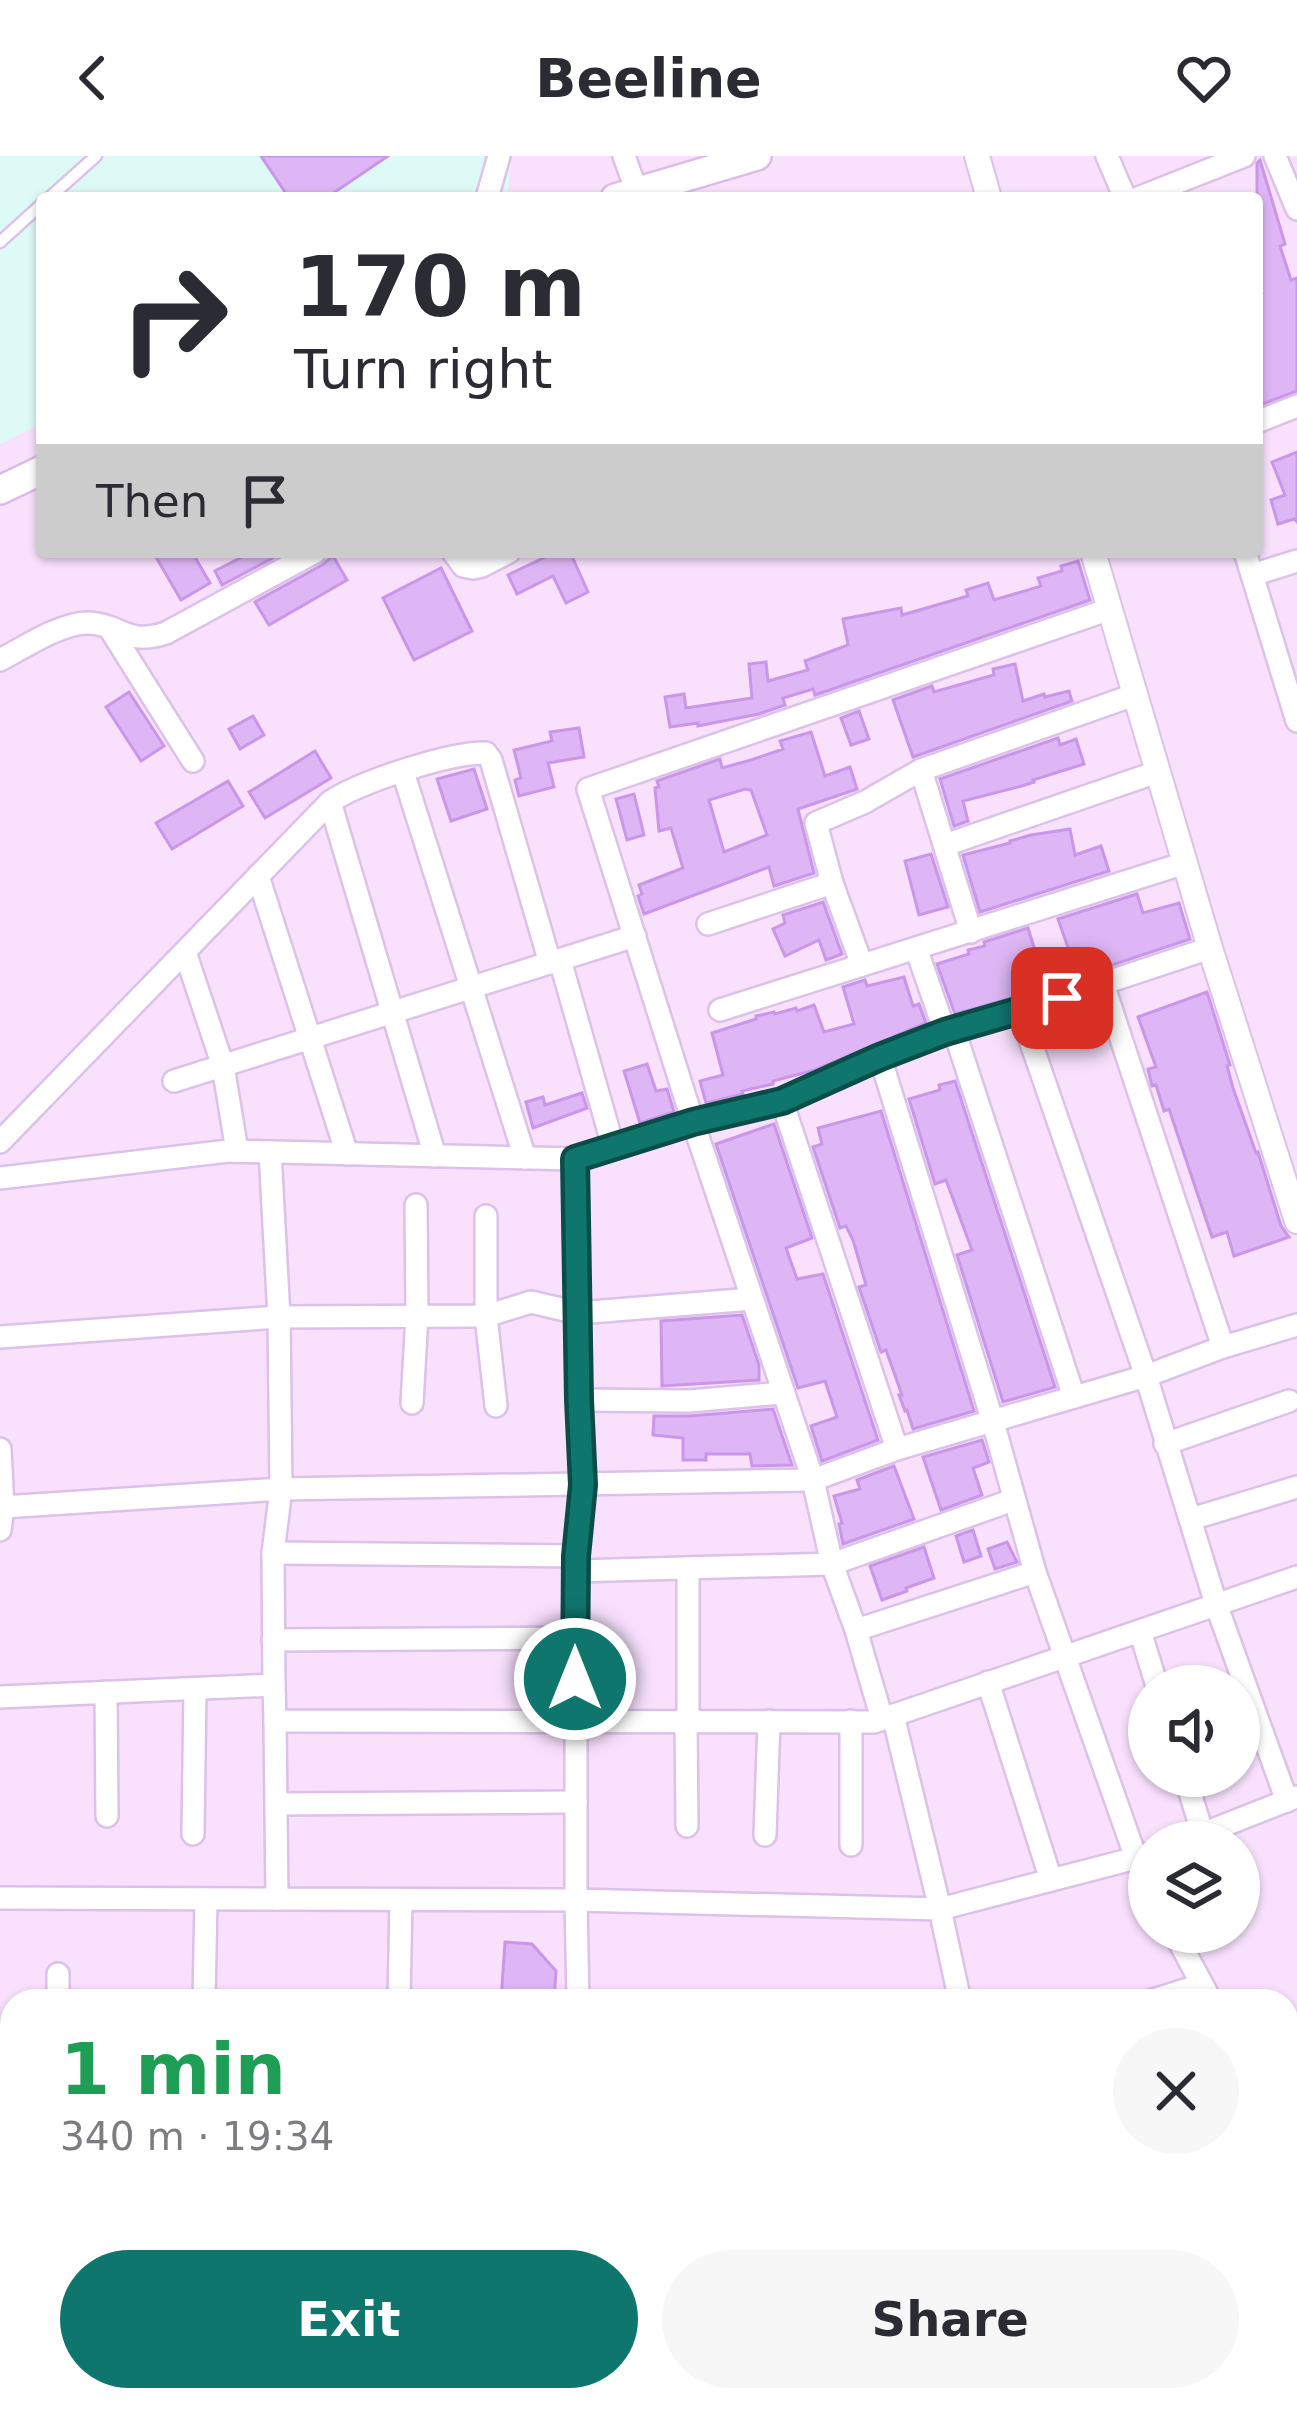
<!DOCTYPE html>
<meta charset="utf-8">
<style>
:root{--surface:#fff;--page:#f7f7f7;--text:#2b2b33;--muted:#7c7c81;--accent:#0f766e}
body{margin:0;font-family:"DejaVu Sans",sans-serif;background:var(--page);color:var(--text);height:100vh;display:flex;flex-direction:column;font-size:45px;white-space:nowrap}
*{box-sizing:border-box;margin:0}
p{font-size:39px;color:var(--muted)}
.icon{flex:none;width:66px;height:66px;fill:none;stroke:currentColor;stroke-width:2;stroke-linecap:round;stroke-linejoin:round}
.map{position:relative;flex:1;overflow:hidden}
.side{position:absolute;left:0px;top:1833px;width:1299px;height:423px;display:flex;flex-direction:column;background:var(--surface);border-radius:36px 36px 0 0;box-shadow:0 3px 9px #0004}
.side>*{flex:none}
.hud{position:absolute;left:36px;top:36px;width:1227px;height:366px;border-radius:12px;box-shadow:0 3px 9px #0004;background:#fff;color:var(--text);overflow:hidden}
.buttons{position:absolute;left:1128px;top:1509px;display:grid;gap:24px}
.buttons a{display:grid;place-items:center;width:132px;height:132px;border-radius:50%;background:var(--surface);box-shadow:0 3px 9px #0004;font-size:60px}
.pin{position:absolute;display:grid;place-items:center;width:102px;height:102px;color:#fff;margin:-51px;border-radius:24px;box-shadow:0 6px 18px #0006}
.me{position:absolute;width:132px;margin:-66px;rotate:0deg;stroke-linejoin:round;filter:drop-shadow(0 0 9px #0008)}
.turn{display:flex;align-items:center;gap:42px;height:252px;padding:0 60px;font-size:54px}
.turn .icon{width:156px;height:156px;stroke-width:2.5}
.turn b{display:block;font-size:84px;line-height:102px}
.then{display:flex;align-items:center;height:114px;padding:0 60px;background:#0003;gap:24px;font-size:45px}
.round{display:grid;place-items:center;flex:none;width:126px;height:126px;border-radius:63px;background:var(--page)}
.overview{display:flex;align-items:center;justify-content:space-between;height:204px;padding:0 60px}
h1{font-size:72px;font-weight:700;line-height:90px;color:#1e9e55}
.button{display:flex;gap:24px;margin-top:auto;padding:24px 60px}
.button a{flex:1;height:138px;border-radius:72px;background:var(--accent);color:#fff;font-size:48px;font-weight:700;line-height:138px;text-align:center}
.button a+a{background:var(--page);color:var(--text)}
header{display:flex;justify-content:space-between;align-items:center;height:156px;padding:0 60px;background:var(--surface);font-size:54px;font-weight:700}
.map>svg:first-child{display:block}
.education{fill:#defaf6}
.building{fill:#deb6f5;stroke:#c996e9;stroke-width:3;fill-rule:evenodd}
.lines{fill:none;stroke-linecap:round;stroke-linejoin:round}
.service-casing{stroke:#dcc1e8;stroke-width:15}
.minor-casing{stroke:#dcc1e8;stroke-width:26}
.tertiary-casing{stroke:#dcc1e8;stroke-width:28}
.secondary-casing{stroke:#dcbbea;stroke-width:32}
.service{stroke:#fff;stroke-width:10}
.minor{stroke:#fff;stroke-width:21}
.tertiary{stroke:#fff;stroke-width:24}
.secondary{stroke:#fff;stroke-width:27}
.route-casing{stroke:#0a4d48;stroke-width:30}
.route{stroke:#0f766e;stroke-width:21}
</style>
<header><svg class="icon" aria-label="back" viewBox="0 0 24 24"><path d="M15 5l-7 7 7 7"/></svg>Beeline<svg class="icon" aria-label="heart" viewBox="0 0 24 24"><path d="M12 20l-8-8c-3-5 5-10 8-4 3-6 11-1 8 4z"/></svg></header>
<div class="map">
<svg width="1297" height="2255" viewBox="0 0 1297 2255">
<rect width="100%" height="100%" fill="#f9e1fe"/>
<path class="education" d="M0 0H511L508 36 495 42H42V267L0 288Z"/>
<g class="building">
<path d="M261 0H388L326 42H289Z"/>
<path d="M1260 4 1285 88 1280 90 1291 124 1297 122V235L1257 250V138L1262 137 1257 124V7Z"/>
<path d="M1297 296V366L1294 363 1278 368 1271 344 1285 339 1272 306Z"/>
<path d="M153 396H192L210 427 181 444Z"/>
<path d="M252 396H284L222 429 215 415Z"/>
<path d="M556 396H570L588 436 566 447 553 420 517 438 508 419Z"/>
<path d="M333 400 347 424 269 469 255 446 322 409Z"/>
<path d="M1078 405 1090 444 815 539 813 533 783 542 785 549 759 558 698 570V567L670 571 665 541 684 538 686 552 752 542 749 508 766 506 768 525 808 514 805 505 848 489 843 463 901 452 902 459 968 440 966 434 988 427 994 444 1041 430 1038 422 1062 415 1061 410Z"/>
<path d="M441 412 472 475 414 504 383 442Z"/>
<path d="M1015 508 1023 545 1044 538 1045 541 1069 535 1072 545 913 601 893 544 932 530 934 536 994 519 993 513Z"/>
<path d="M129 536 164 590 141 605 106 551Z"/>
<path d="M859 555 869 583 851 589 841 562Z"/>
<path d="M253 560 264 579 240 593 229 573Z"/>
<path d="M579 572 584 601 548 607 554 631 519 640 515 624 521 622 514 594 552 585 550 576Z"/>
<path d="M811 576 825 620 850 611 857 633 798 653 814 717 774 730 769 711 644 758 638 740 642 738 639 729 683 712 671 672 659 675 655 632 659 631 657 625 720 603 722 612 751 604 783 593 780 585ZM745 633 751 634 767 679 724 696 709 644Z"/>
<path d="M1058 582 1060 589 1076 583 1084 608 1033 624 1034 626 1022 630 963 645 968 665 954 670 940 623Z"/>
<path d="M315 595 331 622 265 662 249 636Z"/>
<path d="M474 613 487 653 451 665 437 623Z"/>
<path d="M228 625 243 650 172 693 156 667Z"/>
<path d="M634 638 644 679 627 684 616 643Z"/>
<path d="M1070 673 1075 699 1101 690 1109 715 980 756 963 699 1010 687V685L1031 679Z"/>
<path d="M931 698 948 751 919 759 905 705Z"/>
<path d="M1137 738 1143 757 1179 747 1190 783 1016 841 955 858 937 808 969 798 968 794 985 790 984 786 1028 772 1040 811 1071 800 1058 763Z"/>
<path d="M823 746 842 798 826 804 819 784 785 800 773 773 785 767 783 759Z"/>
<path d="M904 821 913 850 919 848 926 867 815 914 773 925V928L742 935 743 938 706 947 700 925 723 919 712 877 756 863V860L774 856 775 858 796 852 797 855 814 849 824 876 854 868 843 831 865 824 867 830Z"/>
<path d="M1207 836 1230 909 1227 910 1233 932 1256 997 1258 996 1281 1070 1289 1081 1234 1100 1227 1076 1212 1081 1169 953 1164 955 1156 929 1152 930 1148 913 1156 911 1138 861Z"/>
<path d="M647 908 656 935 667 933 674 956 640 967 624 915Z"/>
<path d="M955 925 1055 1231 1003 1246 957 1099 972 1094 946 1024 935 1028 909 943 940 934 939 929Z"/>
<path d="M582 937 587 952 533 972 526 946 543 941 545 949Z"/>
<path d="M881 955 974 1255 913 1273 907 1254 905 1255 899 1239H902L886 1194 881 1196 859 1131 866 1129 853 1084 846 1070 840 1072 813 991 822 988 818 972Z"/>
<path d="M774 968 812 1082 786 1092 797 1123 823 1118 878 1284 822 1305 811 1270 837 1261 825 1225 798 1232 716 988Z"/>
<path d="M742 1159 759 1209V1224L662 1230 661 1165Z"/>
<path d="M773 1253 792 1309 752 1310 750 1298H706V1304H683V1282L653 1279 654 1260H690Z"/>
<path d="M982 1284 989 1306 973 1312 982 1339 941 1354 923 1301Z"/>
<path d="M894 1310 914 1363 843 1388 839 1368 842 1367 834 1340 860 1333 857 1324Z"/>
<path d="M973 1374 981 1400 964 1406 956 1380Z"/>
<path d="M1007 1386 1017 1406 995 1413 988 1393Z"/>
<path d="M924 1391 934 1422 906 1432 907 1435 882 1444 870 1410Z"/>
<path d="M505 1786 532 1788 556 1815 554 1845H501Z"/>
</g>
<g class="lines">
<g class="service-casing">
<g id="service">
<path d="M49 42 96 0"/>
<path d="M0 86 42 48"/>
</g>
</g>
<g class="minor-casing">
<g id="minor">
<path d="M624 0 637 36"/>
<path d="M1107 0 1125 42"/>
<path d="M1275 0 1297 53"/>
<path d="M487 42 499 0"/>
<path d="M1138 42 1244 0"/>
<path d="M1257 266 1297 250"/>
<path d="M453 396 463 410 473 412 482 410 509 396"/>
<path d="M1245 396 1297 565"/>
<path d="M1252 419 1297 405"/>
<path d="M1110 453 588 633 693 966 782 945 880 901 945 876 1020 855 1210 792"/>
<path d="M110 473 193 605"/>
<path d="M0 504C23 492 64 465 90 467 123 469 125 490 166 477L315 396"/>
<path d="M921 614 971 776"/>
<path d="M403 616 525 1002"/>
<path d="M330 646 435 1000"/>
<path d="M945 689 1157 616"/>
<path d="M258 720 347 998"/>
<path d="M708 768 832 727"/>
<path d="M916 792 945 876"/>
<path d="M185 796 223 910 237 995"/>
<path d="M560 804 613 990"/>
<path d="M862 809 832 727 816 667 865 646 921 614 1134 539"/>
<path d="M1103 828 1223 1191"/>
<path d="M720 854 1185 707"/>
<path d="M1020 855 1146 1220 1216 1448 1287 1645"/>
<path d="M954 874 1074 1241"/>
<path d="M880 901 993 1266 1035 1416 1136 1702 940 1753 893 1559"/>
<path d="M174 925 635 780"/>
<path d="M782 945 897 1293"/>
<path d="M0 986 330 646C359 626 451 596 486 597L491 604 550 807"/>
<path d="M270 996 279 1161 281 1333 273 1397 274 1529"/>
<path d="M0 1022 228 995 575 1003 693 966 813 1324 832 1408 856 1474"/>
<path d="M486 1060V1160L496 1250"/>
<path d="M752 1143 578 1157 579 1244 583 1329 576 1400V1744L940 1753 960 1845"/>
<path d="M0 1181 279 1161 486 1160 531 1146 578 1157 575 1003"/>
<path d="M579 1244 689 1245 782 1237"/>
<path d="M412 1247 417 1159 416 1049"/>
<path d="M1165 1288 1289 1245"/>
<path d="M0 1293 3 1351 0 1374"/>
<path d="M3 1351 281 1333 813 1324 897 1293 1146 1220 1223 1191 1297 1169"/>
<path d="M1191 1363 1297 1331"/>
<path d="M273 1397 576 1400"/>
<path d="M576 1415 832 1408 1013 1344"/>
<path d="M1140 1475 1157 1530"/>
<path d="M273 1484 575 1482"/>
<path d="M988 1526 1051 1724"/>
<path d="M106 1536 107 1660"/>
<path d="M0 1541 274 1529 275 1565 874 1566 1297 1421"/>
<path d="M882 1563 856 1474 1035 1416"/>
<path d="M686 1564 687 1670"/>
<path d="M688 1564V1412"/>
<path d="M275 1565 277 1743 576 1744 578 1845"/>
<path d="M1185 1620 1203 1679"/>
<path d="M276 1648 576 1646"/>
<path d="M193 1678 195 1533"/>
<path d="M765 1679 769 1565"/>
<path d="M1182 1686 1296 1641"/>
<path d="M851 1689V1565"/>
<path d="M1149 1698 1136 1702 1149 1727"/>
<path d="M0 1742 277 1743"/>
<path d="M1174 1776 1211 1845"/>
<path d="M58 1845V1818"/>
<path d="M204 1845 206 1743"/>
<path d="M399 1845 401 1744"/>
<path d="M1150 1845 1201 1829"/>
<path d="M1287 1907 1297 1904"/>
<path d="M1287 1983 1297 2004"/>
<path d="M0 2108H12"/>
<path d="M1287 2145 1297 2140"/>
<path d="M602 2244 604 2255"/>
<path d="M980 2244 981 2255"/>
<path d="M1117 2244 1119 2255"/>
<path d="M194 2255V2244"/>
<path d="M265 2255V2244"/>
<path d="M1061 2255 1084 2244"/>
</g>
</g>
<g class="tertiary-casing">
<g id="tertiary">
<path d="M977 0 989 42"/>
<path d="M1093 396 1210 792 1297 1065"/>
</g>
</g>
<g class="secondary-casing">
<g id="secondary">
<path d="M615 42 757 0"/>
<path d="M0 334 42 314"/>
</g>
</g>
<use href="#service" class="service"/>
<use href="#minor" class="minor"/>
<use href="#tertiary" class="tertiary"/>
<use href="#secondary" class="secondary"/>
</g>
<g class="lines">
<g class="route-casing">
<path id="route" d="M575 1523 576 1400 583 1329 579 1244 575 1003 693 966 782 945 880 901 945 876 1062 842"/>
</g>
<use href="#route" class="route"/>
</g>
</svg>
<div class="buttons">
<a><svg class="icon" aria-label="sound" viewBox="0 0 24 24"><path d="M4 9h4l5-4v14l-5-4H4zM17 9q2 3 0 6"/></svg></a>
<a><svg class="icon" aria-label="layers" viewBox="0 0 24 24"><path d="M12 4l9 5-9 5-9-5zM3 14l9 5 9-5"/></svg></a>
</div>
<div class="pin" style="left:1062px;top:842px;background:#d93025"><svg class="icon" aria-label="arrive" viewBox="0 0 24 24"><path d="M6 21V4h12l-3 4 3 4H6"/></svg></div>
<svg class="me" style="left:575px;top:1523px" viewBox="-20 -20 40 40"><circle r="17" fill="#0f766e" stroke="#fff" stroke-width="3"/><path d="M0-11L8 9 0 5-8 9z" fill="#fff"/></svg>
<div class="hud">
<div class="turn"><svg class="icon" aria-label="right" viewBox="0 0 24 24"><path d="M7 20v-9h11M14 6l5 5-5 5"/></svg><div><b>170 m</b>Turn right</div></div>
<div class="then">Then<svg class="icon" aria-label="arrive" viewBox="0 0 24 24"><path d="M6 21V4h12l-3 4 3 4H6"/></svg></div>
</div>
<section class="side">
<div class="overview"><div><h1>1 min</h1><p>340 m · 19:34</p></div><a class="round"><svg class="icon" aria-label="close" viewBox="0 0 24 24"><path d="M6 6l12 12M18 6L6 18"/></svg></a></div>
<div class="button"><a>Exit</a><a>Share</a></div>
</section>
</div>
